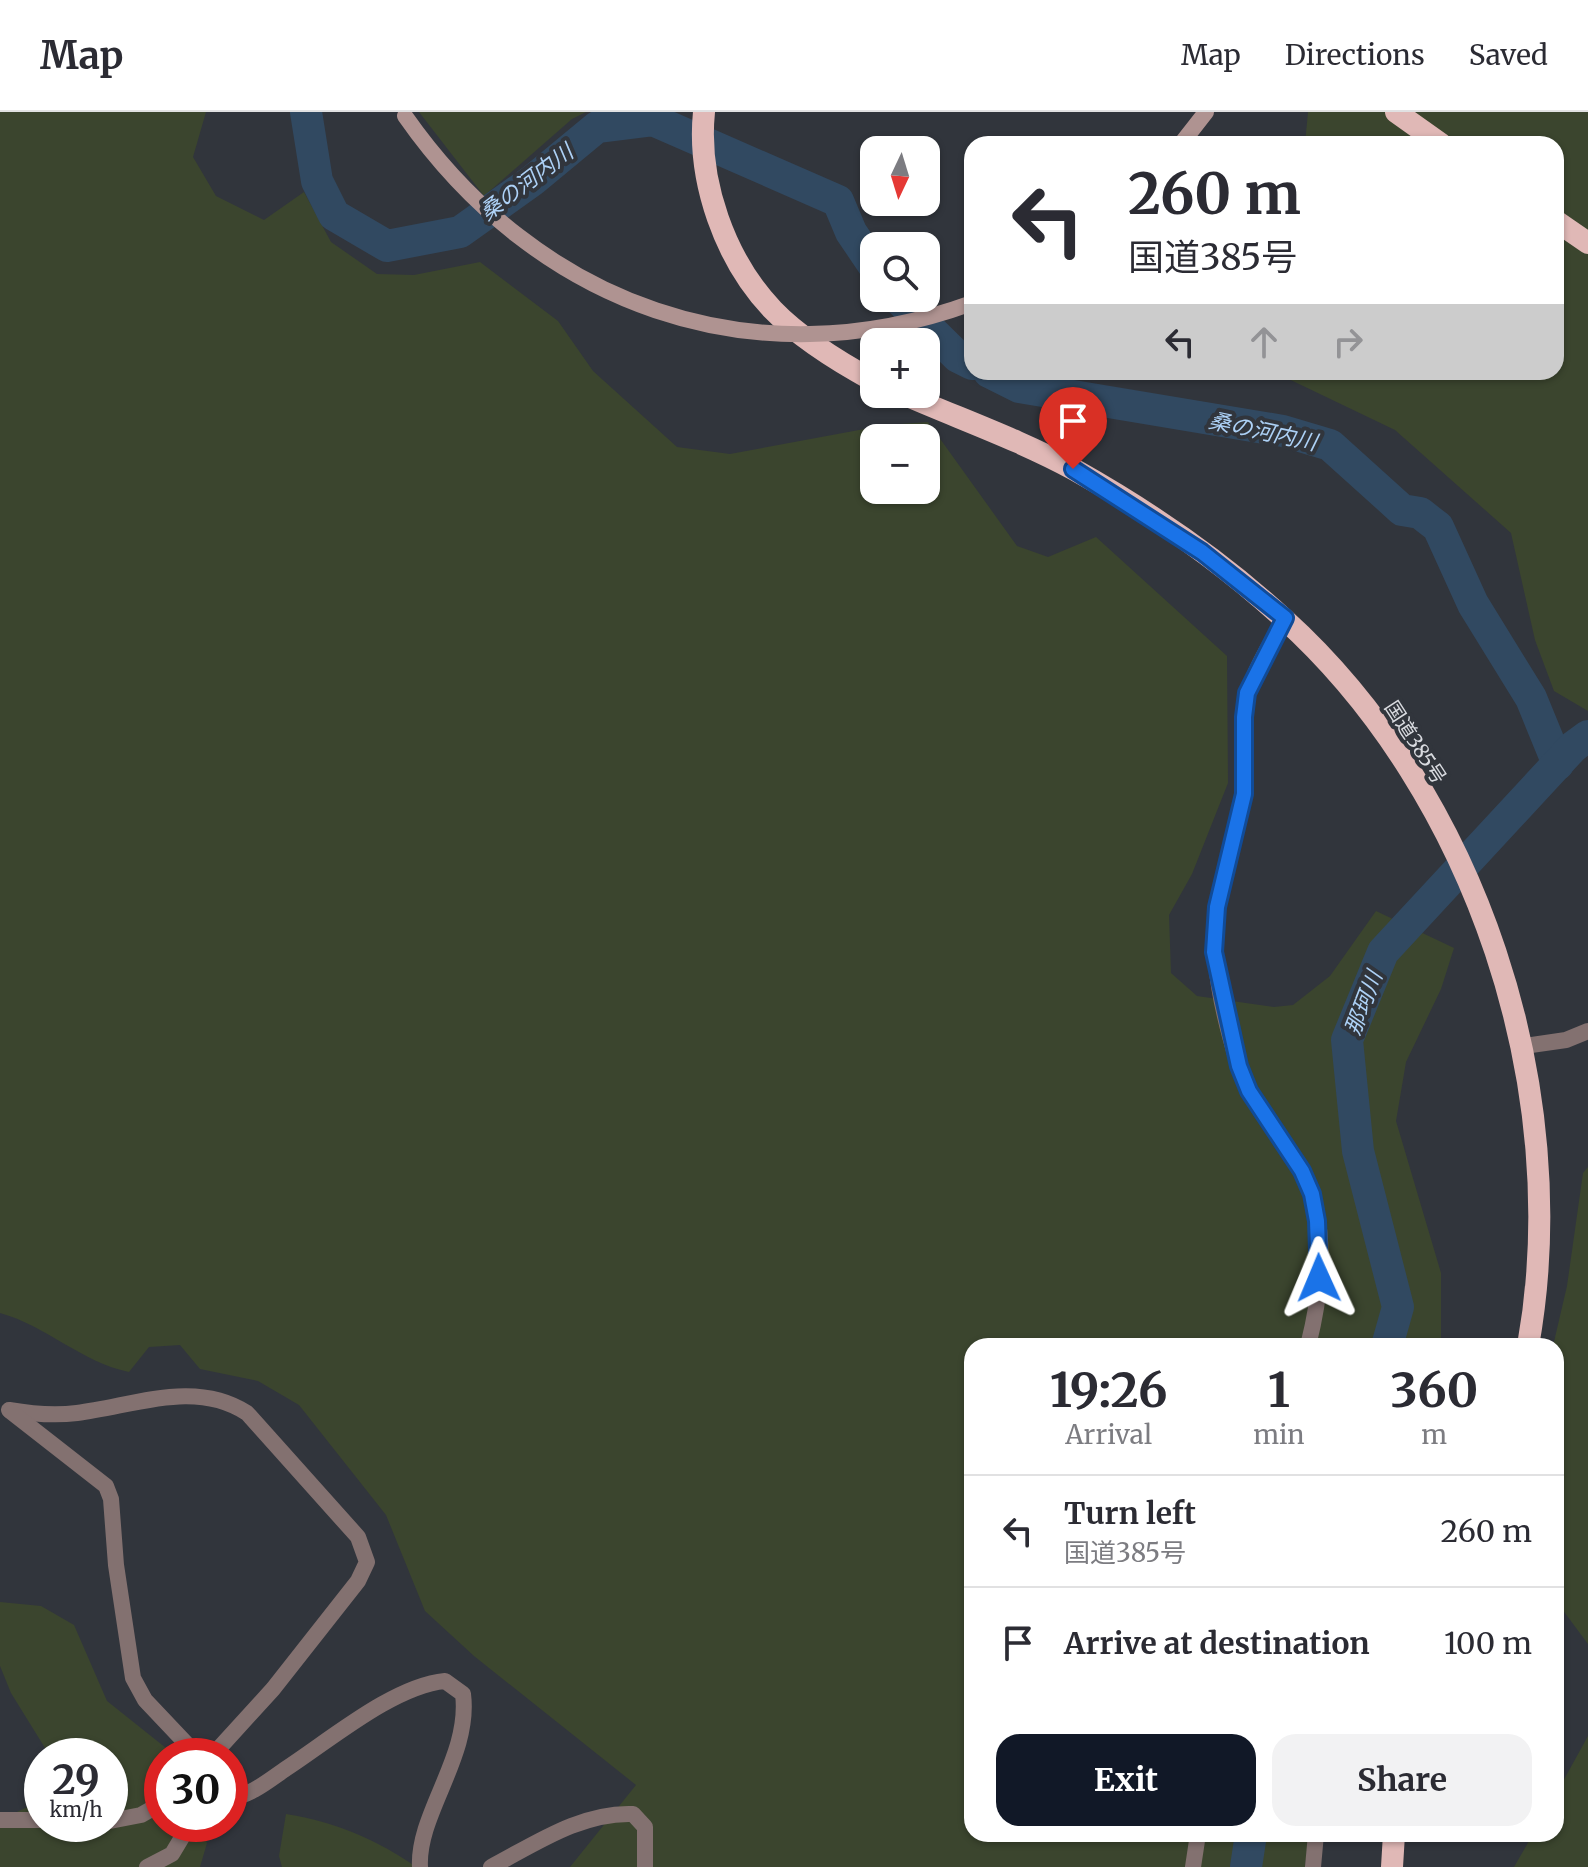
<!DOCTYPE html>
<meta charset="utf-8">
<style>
:root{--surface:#fff;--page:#f2f2f3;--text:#2b2b33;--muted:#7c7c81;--line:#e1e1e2;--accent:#111827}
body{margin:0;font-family:Merriweather,"Noto Sans JP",serif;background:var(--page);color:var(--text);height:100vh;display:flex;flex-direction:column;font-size:30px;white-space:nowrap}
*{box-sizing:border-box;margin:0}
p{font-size:26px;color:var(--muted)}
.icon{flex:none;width:44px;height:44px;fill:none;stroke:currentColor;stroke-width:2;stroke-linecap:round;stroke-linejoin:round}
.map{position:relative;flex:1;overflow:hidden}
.drawer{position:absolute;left:964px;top:1226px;width:600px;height:504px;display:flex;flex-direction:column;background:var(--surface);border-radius:24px;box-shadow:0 2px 6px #0004}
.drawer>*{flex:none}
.banner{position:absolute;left:964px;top:24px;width:600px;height:244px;border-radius:24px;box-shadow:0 2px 6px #0004;background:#fff;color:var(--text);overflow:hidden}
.needle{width:52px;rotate:184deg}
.buttons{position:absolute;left:860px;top:24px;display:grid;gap:16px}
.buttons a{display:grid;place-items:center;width:80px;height:80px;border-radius:16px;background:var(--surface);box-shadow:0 2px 6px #0004;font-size:40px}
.speed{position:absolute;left:24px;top:1626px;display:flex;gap:16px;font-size:40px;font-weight:700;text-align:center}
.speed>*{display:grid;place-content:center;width:104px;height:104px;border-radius:50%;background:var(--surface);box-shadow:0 2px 6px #0004;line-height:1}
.speed small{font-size:20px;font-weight:400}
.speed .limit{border:12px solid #d22;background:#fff;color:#111}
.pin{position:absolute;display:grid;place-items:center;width:68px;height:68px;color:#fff;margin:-82px -34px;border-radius:50% 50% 50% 0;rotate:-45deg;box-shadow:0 0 8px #0007}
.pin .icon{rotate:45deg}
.me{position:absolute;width:88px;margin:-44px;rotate:359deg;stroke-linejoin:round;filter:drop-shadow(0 0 6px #0008)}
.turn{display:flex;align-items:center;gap:28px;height:168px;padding:0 32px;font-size:36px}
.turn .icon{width:104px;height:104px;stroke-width:2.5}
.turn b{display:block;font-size:56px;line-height:68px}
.lanes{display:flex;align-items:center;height:76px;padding:0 32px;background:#0003;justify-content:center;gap:40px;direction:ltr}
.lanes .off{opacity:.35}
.eta{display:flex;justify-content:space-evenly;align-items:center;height:136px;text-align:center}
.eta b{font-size:48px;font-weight:700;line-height:56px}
.action{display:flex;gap:16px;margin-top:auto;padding:16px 32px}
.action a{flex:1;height:92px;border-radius:24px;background:var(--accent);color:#fff;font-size:32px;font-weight:700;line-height:92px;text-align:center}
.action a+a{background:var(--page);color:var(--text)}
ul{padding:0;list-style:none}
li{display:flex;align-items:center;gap:24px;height:112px;padding:0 32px;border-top:2px solid var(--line)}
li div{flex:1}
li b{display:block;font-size:30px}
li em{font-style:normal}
header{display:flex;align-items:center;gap:48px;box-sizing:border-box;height:112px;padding:0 40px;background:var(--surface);border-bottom:2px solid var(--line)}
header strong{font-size:38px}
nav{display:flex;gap:44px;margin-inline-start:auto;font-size:28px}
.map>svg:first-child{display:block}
.green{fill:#3b452e;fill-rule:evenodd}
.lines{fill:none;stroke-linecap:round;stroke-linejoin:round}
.stream{stroke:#314961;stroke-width:5}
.river{stroke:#314961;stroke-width:32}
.minor{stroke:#837170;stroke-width:16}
.tertiary{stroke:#837170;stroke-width:16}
.secondary{stroke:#af9391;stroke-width:16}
.trunk{stroke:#e0b8b6;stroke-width:22}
.secondary-bridge{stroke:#af9391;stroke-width:16}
.route-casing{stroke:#114b97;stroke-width:20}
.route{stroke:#1a73e8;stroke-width:14}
.labels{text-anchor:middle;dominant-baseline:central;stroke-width:8;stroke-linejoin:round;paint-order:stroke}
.street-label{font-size:20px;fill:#d9dbe0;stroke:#31353c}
.water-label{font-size:22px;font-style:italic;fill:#add1f6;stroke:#31353c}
</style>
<header>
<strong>Map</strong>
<nav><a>Map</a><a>Directions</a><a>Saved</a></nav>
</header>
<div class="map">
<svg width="1588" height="1755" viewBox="0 0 1588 1755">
<rect width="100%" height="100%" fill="#31353c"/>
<g class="green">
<path d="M0 0H206L193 45 216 84 264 108 304 80 331 130 377 162 414 163 480 150 558 209 593 259 677 335 730 342 886 313 928 310 1017 434 1048 445 1096 425 1227 544 1228 671 1192 762 1169 803 1171 861 1197 884 1274 895 1293 893 1330 864 1376 799 1454 836 1441 877 1406 950 1396 1009 1441 1161V1234H972V1722H1309L1305 1755H570L636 1673 474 1544 425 1499 386 1403 299 1293 258 1269 200 1257 180 1233 149 1235 129 1260C81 1250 47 1214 0 1201ZM874 326H926V378H874Z"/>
<path d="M419 0H586L572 7 484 84Z"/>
<path d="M1308 0H1588V599L1554 579 1535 528 1511 421 1395 318 1274 260H1556V32H1305Z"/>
<path d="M1588 1055V1532L1562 1497 1556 1495 1553 1234 1567 1174 1583 1061Z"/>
<path d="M0 1490 41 1494 74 1513 107 1589 176 1644H162V1712H201L207 1731 200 1755H0V1708L42 1688V1712H110V1644H50L11 1581 0 1554Z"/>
<path d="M1588 1624V1755H1514L1533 1722H1556V1682Z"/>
<path d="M286 1702C333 1709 378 1728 416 1755H282L279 1744Z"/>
</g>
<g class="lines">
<path class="stream" d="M671 0 677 20"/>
<g class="river">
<path d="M306 0 317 69 334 103 387 134 460 120 533 68 597 15 653 8 838 89 851 120 874 154"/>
<path d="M898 186 958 245 972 252"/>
<path d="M989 260 1019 275 1283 319 1330 333 1402 398 1420 401 1438 415 1473 492 1531 586 1558 652"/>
<path d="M1387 1234 1398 1195 1358 1039 1347 928 1383 840 1573 635 1588 624"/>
<path d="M1246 1755 1251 1722"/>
</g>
<g class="minor">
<path d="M1285 506C1267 538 1246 569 1244 606 1242 632 1247 659 1243 685 1238 724 1222 759 1217 797 1210 849 1223 903 1238 952 1250 990 1280 1022 1300 1056 1330 1108 1322 1179 1308 1234"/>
<path d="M9 1298C32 1302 54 1304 77 1301 134 1294 195 1267 247 1301L358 1425 367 1450 358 1469 273 1577 212 1644"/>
<path d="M10 1299 106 1374 111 1387 116 1453 133 1566 145 1588 198 1644"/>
<path d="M230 1686C250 1684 268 1669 284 1658 329 1629 393 1574 445 1569L463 1582C471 1644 417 1702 420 1755"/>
<path d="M0 1708H42"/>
<path d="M110 1709 141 1703 162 1691"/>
<path d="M147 1755 172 1742 190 1712"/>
<path d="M491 1755C535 1732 581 1700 633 1702L645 1715V1755"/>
<path d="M1193 1755 1198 1722"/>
<path d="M1313 1755 1316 1722"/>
</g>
<path class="tertiary" d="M1524 934 1566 928 1588 919"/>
<path class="secondary" d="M1181 32 1206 0"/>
<g class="trunk">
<path d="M704 0C697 69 725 148 773 198 801 227 839 250 874 269"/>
<path d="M1396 0 1441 32"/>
<path d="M1556 109 1588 131"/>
<path d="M903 282C960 307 1020 328 1075 358 1148 399 1221 449 1283 506 1477 681 1574 978 1528 1234"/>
<path d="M1392 1755 1394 1722"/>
</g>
<path class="secondary-bridge" d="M405 4C537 193 753 271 972 191"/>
</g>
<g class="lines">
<g class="route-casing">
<path id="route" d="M1073 357 1202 440 1285 506 1247 581 1244 605V682L1217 795 1214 840 1239 954 1249 979 1302 1059 1312 1082 1317 1109 1319 1166"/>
</g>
<use href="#route" class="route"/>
</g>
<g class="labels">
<g class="street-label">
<text transform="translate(1416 630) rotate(57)">国道385号</text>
</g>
<g class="water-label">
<text transform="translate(526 70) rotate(-37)">桑の河内川</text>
<text transform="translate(1263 319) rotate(12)">桑の河内川</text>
<text transform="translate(1363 891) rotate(-69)">那珂川</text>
</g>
</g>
</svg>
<div class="buttons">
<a><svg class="needle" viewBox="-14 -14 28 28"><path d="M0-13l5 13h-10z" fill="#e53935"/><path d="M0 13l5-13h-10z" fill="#7c7c81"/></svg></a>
<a><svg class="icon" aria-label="search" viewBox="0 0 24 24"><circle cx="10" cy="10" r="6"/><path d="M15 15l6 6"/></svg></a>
<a>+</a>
<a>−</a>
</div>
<div class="speed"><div>29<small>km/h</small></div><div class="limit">30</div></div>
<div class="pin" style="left:1073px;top:357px;background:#d93025"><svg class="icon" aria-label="arrive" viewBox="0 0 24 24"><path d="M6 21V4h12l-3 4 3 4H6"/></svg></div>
<svg class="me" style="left:1319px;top:1166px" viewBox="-20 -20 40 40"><path d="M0-17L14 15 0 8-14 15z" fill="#1a73e8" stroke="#fff" stroke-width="4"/></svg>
<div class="banner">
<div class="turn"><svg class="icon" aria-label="left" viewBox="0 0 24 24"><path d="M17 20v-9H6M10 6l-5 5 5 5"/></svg><div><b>260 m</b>国道385号</div></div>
<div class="lanes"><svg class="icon" aria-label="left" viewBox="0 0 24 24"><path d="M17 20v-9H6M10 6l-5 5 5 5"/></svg><svg class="icon off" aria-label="ahead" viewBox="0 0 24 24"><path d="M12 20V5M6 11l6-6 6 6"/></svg><svg class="icon off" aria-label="right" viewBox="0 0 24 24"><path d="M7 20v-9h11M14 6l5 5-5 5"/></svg></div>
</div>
<section class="drawer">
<div class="eta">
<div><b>19:26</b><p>Arrival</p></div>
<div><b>1</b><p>min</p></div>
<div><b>360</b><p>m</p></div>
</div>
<ul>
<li><svg class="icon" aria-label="left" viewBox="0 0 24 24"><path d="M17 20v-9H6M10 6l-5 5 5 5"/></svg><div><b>Turn left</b><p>国道385号</p></div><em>260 m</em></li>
<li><svg class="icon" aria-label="arrive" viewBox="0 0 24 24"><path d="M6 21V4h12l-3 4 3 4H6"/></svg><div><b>Arrive at destination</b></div><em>100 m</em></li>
</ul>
<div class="action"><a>Exit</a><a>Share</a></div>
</section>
</div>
